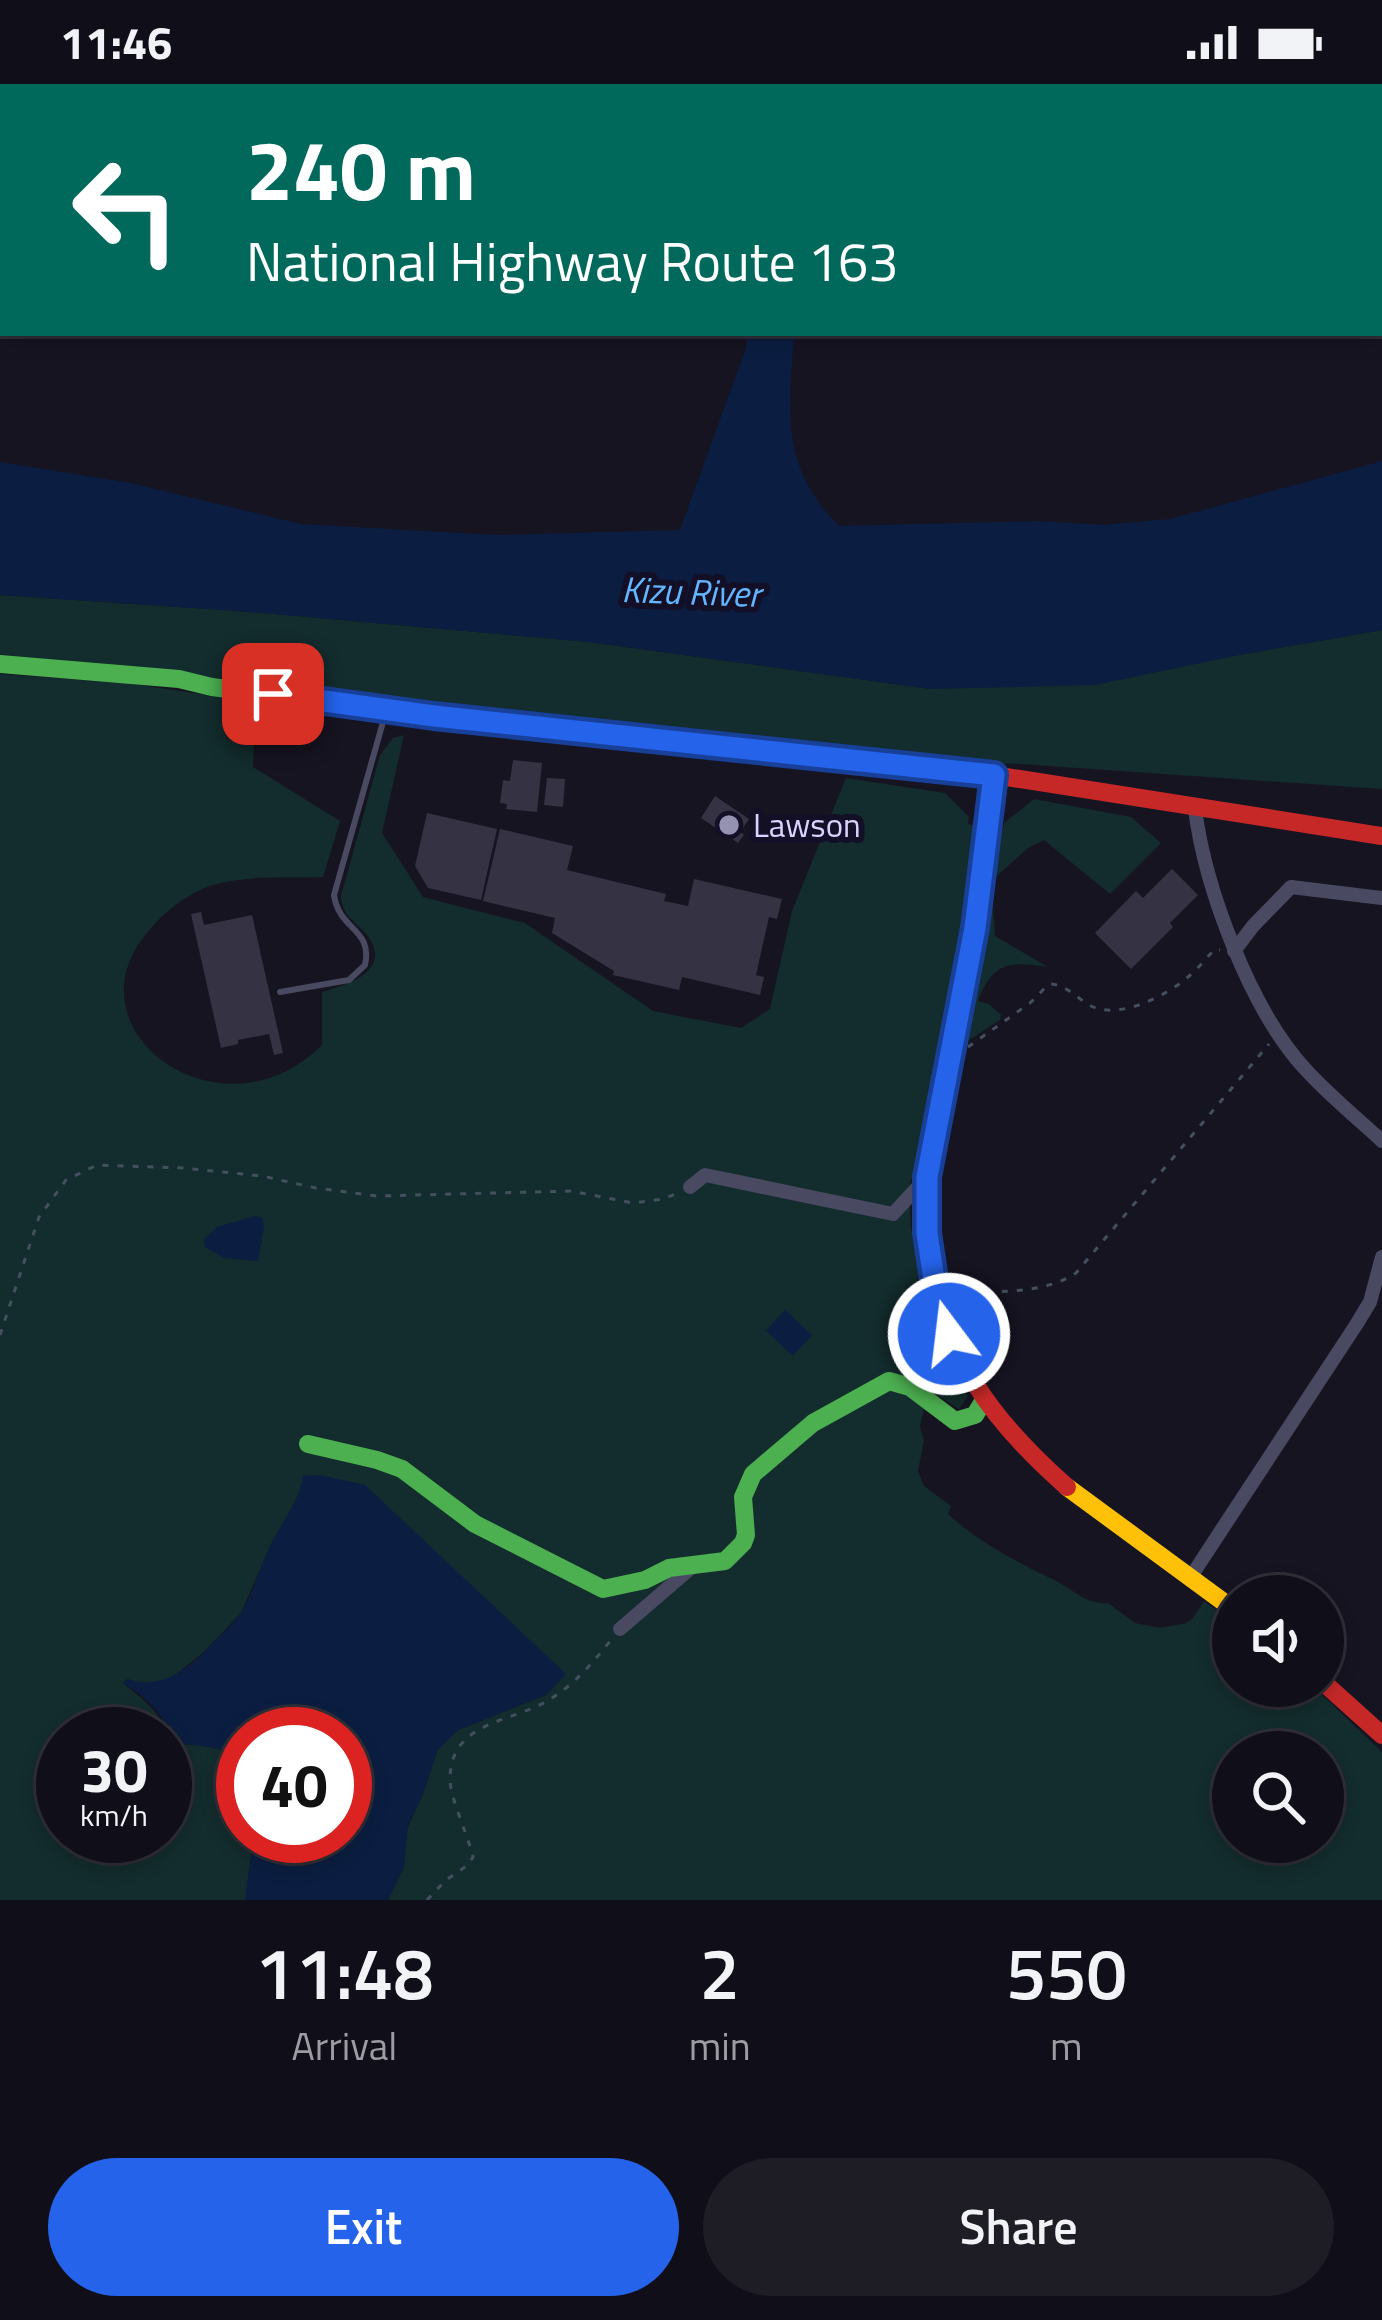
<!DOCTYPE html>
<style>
:root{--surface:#100f19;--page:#1e1d26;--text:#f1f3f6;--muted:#9c9ca2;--line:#302f38;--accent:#2563eb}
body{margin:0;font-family:"Titillium Web",sans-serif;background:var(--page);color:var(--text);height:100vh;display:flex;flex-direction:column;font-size:45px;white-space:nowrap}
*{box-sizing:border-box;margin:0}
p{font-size:39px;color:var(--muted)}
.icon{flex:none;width:66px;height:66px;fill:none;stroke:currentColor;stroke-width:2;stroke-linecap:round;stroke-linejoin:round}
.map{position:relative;height:1816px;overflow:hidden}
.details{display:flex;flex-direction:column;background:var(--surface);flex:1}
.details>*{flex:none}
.hud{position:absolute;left:0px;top:0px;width:1383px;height:252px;box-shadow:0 6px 18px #0003,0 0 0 3px var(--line);background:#00695c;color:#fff;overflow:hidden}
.buttons{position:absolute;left:1212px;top:1491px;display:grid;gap:24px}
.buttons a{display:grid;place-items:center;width:132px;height:132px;border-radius:50%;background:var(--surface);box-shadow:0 6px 18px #0003,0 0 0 3px var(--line);font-size:60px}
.speed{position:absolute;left:36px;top:1623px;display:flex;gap:24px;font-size:60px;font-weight:700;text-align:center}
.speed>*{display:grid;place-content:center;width:156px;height:156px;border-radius:50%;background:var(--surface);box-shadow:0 6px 18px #0003,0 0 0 3px var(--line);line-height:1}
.speed small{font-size:30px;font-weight:400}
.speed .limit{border:18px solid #d22;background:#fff;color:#111}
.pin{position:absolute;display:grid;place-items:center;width:102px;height:102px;color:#fff;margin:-51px;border-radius:24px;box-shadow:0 6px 18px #0006}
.me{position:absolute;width:132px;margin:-66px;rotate:345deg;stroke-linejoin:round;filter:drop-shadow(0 0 9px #0008)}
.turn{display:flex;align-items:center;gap:42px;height:252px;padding:0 48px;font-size:54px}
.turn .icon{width:156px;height:156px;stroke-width:2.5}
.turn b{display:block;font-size:84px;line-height:102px}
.eta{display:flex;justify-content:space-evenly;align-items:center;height:204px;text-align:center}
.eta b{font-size:72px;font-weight:600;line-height:84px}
.primary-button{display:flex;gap:24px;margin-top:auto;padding:24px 48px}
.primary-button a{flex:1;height:138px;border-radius:72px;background:var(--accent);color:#fff;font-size:48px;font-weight:600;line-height:138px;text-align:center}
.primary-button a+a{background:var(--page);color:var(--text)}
.status{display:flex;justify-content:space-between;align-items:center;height:84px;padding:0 60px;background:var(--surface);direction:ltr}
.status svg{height:33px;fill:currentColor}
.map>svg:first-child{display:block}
.green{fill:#132c2d;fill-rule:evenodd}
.water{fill:#0b1e41}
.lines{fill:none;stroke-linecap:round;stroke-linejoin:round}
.river{stroke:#0b1e41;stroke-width:27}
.building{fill:#343243}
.path{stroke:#44505f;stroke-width:3;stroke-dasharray:6 9;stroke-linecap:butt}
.lane{stroke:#4a4962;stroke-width:6}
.street{stroke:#4a4962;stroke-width:14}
.fast{stroke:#4caf50;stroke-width:18}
.slow{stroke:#ffc107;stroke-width:18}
.jam{stroke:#c62828;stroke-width:18}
.route-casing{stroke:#184099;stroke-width:30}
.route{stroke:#2563eb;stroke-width:21}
.poi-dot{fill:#9591b1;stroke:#130f26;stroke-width:4.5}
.labels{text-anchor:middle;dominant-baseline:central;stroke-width:12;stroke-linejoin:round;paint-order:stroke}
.poi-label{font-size:33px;fill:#d9d4ff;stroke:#130f26;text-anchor:start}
.water-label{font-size:36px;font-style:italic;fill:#62b6ff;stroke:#130f26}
</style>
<div class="status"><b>11:46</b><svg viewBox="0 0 49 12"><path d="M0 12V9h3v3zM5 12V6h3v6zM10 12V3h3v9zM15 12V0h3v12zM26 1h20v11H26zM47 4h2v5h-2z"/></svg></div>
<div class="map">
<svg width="1382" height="1816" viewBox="0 0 1382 1816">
<rect width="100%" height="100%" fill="#161421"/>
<g class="green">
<path d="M0 0H317L314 3H3V99H0Z"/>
<path d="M1035 0H1292L1281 3H1025Z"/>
<path d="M0 511 252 528 589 558 931 605 1239 571 1382 546V705L916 673 0 573Z"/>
<path d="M0 590 126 599 228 614 229 620 255 631 253 683 340 737 323 793C288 794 248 791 213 801 189 809 170 823 153 842 57 943 221 1063 322 961V908C347 901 394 887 367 851 355 836 342 833 341 812L380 671 393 654 404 651 382 749 423 813 525 839 653 927 741 944 770 925 792 827 846 694 945 709 969 733 968 740 975 742 948 929 909 1106 911 1145 920 1195 938 1257 968 1312 959 1325 907 1292 889 1291 925 1320 920 1342 924 1357 918 1387 924 1402 951 1422 948 1430C980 1459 1017 1478 1056 1497 1074 1506 1087 1521 1108 1519L1135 1539 1160 1544 1186 1539 1193 1534 1204 1517 1233 1538V1602H1313L1382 1668V1816H388L404 1783 406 1747 423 1710 437 1667 458 1646 546 1611 300 1410 272 1458 241 1529 204 1568 170 1595 157 1600 140 1599 127 1595 123 1599C152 1623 156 1625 175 1659L211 1663 243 1672V1752H254L245 1816H0ZM63 1650H165V1752H63ZM1233 1668H1323V1758H1233Z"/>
<path d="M1034 715 1131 733 1161 759 1110 810 1044 756 1028 764 991 797 995 852 1048 883C1009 877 993 878 978 917L989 920 1001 931 1000 936 963 960 998 744 1003 745 1004 739Z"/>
</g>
<g class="water">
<path d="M747 249H794C789 328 779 381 839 442L1039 437 1104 441 1170 435 1382 377V546L1239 571 1095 601 931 605 589 558 252 528 0 511V378L131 399 301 440 495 451 680 446 746 264Z"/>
<path d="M255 1132 262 1134 264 1143 258 1177 224 1174 205 1163 204 1155 217 1143Z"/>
<path d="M785 1226 812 1251 793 1272 766 1247Z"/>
<path d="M320 1391 365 1401 566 1590 546 1611 458 1646 437 1667 423 1710 408 1741 404 1783 388 1816H245L254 1752H345V1650H243V1672L211 1663 175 1659 158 1628 141 1611 123 1599 127 1595C165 1607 190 1583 215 1557 223 1548 234 1539 241 1529 254 1508 260 1482 271 1460 283 1437 299 1418 303 1392Z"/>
</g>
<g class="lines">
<g class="river">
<path d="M1299 0 1320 3"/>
<path d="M1380 10H1382"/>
</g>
</g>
<g class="building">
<path d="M513 676 542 679 537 728 506 725 507 720 500 719 503 696 510 697Z"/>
<path d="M547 694 565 695 563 723 544 721Z"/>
<path d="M715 712 749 735 740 748 744 751 738 759 701 734Z"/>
<path d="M427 729 497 745 481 816 428 804 415 782Z"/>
<path d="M500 745 573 762 567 786 666 810 664 817 688 822 694 795 782 815 777 835 769 833 756 891 764 893 760 911 682 893 679 906 613 891 614 887 552 849 555 834 483 817Z"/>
<path d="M1172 785 1198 811 1170 839 1173 843 1131 885 1095 849 1136 807 1143 814Z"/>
<path d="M201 828 204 841 252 831 283 969 274 971 269 950 238 956V960L221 964 191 830Z"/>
</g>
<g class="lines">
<g class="path">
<path d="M968 963 1030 919 1049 900C1066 900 1076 914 1091 922 1119 936 1166 912 1188 893 1198 885 1206 874 1215 865L1220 866"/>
<path d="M957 1211C995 1205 1042 1212 1076 1189L1269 960"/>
<path d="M0 1251 39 1133 66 1096 97 1081 183 1084 262 1092 316 1104 377 1112 571 1107 633 1119 663 1115 678 1109"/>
<path d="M427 1816 446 1796 468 1781 473 1773C468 1751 449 1712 450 1693 452 1635 515 1639 552 1614 576 1599 594 1577 611 1556"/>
</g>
<path class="lane" d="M280 908 349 896 365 881C373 844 339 847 334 811L385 631"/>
<g class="street">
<path d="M623 1 624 3"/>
<path d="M686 3 691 0"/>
<path d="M1195 725C1205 804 1251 928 1307 987 1330 1012 1357 1034 1382 1057"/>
<path d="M1234 867 1253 842 1291 803 1382 814"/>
<path d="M690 1103 705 1091 893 1130 927 1093"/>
<path d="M1190 1494 1356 1241 1370 1218 1382 1173"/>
<path d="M620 1545 692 1483"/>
</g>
<g class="fast">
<path d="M0 580 179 595 212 603 434 632 801 671"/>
<path d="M308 1360 377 1376 402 1385 475 1440 603 1505 645 1496 669 1484 725 1477 743 1459 746 1451 743 1413 753 1390 813 1339 889 1297 910 1303 955 1337 975 1331 984 1316"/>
</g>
<path class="slow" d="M1067 1403 1233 1525"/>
<g class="jam">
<path d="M322 3 325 0"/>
<path d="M0 111 3 112"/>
<path d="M801 671 994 691 1382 752"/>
<path d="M994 691C984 770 974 849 959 927 949 981 935 1035 928 1090 924 1116 927 1146 931 1172 946 1275 990 1335 1067 1403"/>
<path d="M1323 1598 1382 1651"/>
</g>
</g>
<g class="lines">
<g class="route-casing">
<path id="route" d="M273 610 434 632 994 691 975 844 927 1093V1149L937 1215 949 1250"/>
</g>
<use href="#route" class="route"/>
</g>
<circle class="poi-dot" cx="729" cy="741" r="12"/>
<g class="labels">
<g class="poi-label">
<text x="753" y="741">Lawson</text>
</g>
<g class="water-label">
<text transform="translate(691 507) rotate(2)">Kizu River</text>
</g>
</g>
</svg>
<div class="buttons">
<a><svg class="icon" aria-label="sound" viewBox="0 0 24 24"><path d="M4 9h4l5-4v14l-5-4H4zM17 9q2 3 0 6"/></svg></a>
<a><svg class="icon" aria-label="search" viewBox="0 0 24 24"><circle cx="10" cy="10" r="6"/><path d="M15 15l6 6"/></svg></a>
</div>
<div class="speed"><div>30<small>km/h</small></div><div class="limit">40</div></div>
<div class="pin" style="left:273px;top:610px;background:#d93025"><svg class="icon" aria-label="arrive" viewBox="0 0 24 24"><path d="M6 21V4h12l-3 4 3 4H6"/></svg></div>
<svg class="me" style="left:949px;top:1250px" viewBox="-20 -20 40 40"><circle r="17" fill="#2563eb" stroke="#fff" stroke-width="3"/><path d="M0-11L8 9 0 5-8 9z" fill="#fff"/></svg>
<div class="hud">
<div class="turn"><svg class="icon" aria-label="left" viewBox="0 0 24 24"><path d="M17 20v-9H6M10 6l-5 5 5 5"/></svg><div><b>240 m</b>National Highway Route 163</div></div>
</div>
</div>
<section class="details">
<div class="eta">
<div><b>11:48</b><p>Arrival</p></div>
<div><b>2</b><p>min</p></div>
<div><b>550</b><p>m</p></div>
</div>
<div class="primary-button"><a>Exit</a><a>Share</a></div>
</section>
